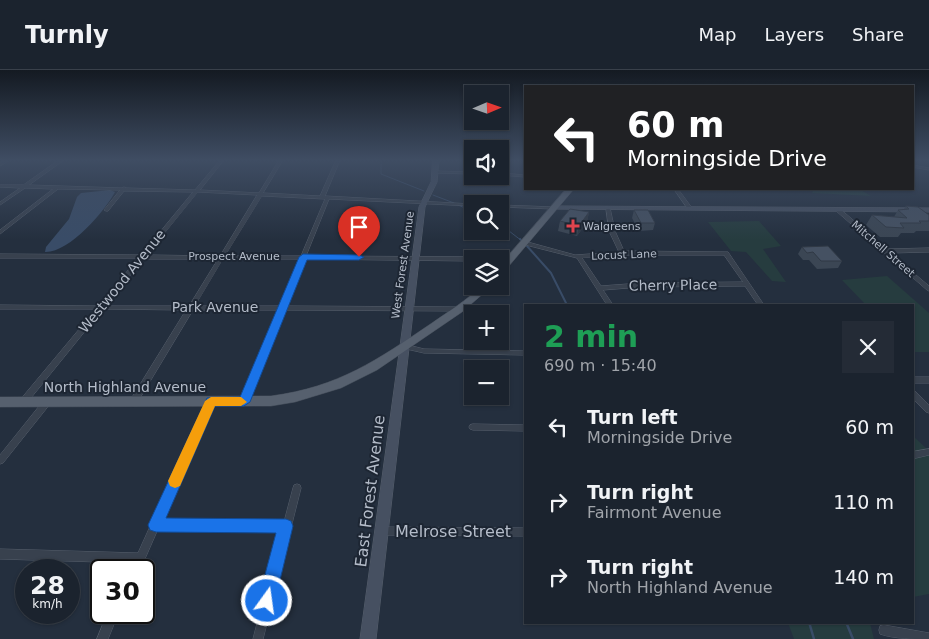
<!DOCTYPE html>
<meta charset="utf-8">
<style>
:root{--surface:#1b232e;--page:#242b36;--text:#f1f3f6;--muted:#a0a4aa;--line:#39404a}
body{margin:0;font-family:"DejaVu Sans",sans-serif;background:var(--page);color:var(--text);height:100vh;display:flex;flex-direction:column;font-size:19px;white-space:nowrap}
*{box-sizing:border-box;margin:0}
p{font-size:16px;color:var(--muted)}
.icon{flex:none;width:28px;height:28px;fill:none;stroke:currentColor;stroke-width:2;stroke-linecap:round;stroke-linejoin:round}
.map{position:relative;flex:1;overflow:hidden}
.sheet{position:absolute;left:524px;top:234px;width:390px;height:320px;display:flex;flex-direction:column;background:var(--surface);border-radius:0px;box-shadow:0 1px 4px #0004,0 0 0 1px var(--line)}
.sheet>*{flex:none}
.guide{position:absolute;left:524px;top:15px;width:390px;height:105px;border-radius:0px;box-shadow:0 1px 4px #0004,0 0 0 1px var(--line);background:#202124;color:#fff;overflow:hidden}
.needle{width:32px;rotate:88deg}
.buttons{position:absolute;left:464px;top:15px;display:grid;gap:10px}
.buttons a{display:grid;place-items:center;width:45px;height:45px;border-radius:0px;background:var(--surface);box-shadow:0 1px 4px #0004,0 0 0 1px var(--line);font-size:25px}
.speed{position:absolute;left:15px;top:489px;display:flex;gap:10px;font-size:25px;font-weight:700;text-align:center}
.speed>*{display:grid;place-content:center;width:65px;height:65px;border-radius:50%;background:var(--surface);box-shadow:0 1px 4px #0004,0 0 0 1px var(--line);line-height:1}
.speed small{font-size:12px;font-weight:400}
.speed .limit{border:2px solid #111;border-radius:8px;background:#fff;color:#111}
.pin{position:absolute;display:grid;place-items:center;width:42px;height:42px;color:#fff;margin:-51px -21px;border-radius:50% 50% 50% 0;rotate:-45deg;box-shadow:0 0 5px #0007}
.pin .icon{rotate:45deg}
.me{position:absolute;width:55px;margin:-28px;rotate:14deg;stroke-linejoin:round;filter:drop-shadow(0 0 4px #0008)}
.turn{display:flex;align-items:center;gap:18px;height:105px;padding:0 20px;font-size:22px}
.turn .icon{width:65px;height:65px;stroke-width:2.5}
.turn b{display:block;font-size:35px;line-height:42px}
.round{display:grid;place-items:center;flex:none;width:52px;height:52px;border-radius:0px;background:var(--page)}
.overview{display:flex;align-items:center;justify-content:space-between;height:85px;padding:0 20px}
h1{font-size:30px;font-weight:700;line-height:38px;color:#1e9e55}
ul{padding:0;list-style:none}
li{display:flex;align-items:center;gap:15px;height:75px;padding:0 20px}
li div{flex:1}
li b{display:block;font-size:19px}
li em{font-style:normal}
header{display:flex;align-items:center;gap:30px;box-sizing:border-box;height:70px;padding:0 25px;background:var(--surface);border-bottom:1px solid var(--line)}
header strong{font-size:24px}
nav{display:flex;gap:28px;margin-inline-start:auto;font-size:18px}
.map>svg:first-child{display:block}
.green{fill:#263c3f}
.water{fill:#394c67}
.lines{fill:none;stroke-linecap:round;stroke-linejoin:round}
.stream-far2{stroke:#394c67;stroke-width:1}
.stream-far1{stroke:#394c67;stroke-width:2}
.stream{stroke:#394c67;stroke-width:2.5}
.street-casing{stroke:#565f6c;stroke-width:1}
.secondary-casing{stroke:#565f6c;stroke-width:1}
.primary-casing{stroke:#414a57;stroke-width:1}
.street{fill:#38414e;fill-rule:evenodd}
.secondary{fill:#465061;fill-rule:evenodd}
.primary{fill:#56606e;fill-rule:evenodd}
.wall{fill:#3b4654}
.shaded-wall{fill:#303945}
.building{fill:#455162;stroke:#303945}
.route{fill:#1a73e8;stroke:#114b97}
.slow{fill:#f59e0b}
.health-dot{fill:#e0444e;stroke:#1d2633;stroke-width:2}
.labels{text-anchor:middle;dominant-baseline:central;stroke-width:4;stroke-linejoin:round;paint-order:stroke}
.far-poi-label{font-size:11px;fill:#b4bcc9;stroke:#1d2633;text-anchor:start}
.far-street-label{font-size:11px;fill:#b4bcc9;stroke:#1d2633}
.street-label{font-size:14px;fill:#b4bcc9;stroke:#1d2633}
.near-street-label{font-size:16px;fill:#b4bcc9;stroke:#1d2633}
</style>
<header>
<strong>Turnly</strong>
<nav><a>Map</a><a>Layers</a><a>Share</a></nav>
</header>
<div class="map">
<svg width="929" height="569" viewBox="0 0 929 569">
<rect width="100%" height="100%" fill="#242f3e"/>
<g class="green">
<path d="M814 119H859L871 126 812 123Z"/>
<path d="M759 151 781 176 763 179 786 212 772 211 746 182 731 181 708 152Z"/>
<path d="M887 206 929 243V282H913L912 235H866L842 210Z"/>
<path d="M912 365 929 381V524L913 527Z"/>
<path d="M788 553H870L874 569H794Z"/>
</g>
<path class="water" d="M110 120 115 122C105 141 69 183 45 182L46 177 69 149 77 127 81 123Z"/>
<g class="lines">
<g class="stream-far2">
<path d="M381 90V104L424 121"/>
<path d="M433 125 454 133"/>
<path d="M458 135 472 141"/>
<path d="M500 154 522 171"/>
</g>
<g class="stream-far1">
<path d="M520 169 522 171"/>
<path d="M527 176 551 203 567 235"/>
</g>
<g class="stream">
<path d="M809 552 814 569"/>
<path d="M846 552 853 569"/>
</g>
<g class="street-casing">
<g id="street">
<path d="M5 90H10L0 96V93Z"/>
<path d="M59 90H64L29 115 122 118 124 117 126 118 195 120 220 90H224L200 120 259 123 279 90H283L263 123 320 126 336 90H340L325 126 472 134V136L329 129 306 186 498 187 501 189 500 190V189H472V191L305 189 286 236 459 237 462 239 459 241 285 240 248 332 247 334H241L240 332 279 240H193L137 333H131L130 331 131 329 186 240 103 239 26 334H20L19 332 20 330 96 239H0V235L99 236 138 188H0V184L141 185 193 122 124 121 108 141H106L104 140 120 120 58 119 0 164V160L53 119 25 118 0 135V132L20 118 0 117V115H23ZM198 122 257 125 220 186 147 185ZM262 126 325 129 301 186H225ZM144 189H218L189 236H106ZM223 189H300L280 236H195Z"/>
<path d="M912 95 929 98V100L912 97Z"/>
<path d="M434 101 472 102V104L436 103 434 102Z"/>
<path d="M500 103 525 105V107L500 105Z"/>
<path d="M674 119H678L692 138V139H688Z"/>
<path d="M500 135 554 137 556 138 554 139 500 137Z"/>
<path d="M606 137 610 138 615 161 624 181 728 182 764 235H758L745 216 641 217 603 220 613 235H607L577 188 522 174 521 173 524 171 575 185 619 182 609 161ZM622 185H724L743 212 641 213 601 216 582 188Z"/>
<path d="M835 138H839L887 179 929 178V182L890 183 929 216V221L927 220 835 140Z"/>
<path d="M402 274H404L424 279 525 281V285L424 283 402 278 401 276Z"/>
<rect x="912" y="307" width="17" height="6"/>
<path d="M912 320 915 321 929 335V343L926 342 912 328Z"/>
<path d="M211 328 214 329 215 331 162 451 284 452 293 418 294 415 297 414 300 415 301 418 263 569H253L281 460 158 459 140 500H130L133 493 0 489V479L138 483 207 331 208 329Z"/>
<path d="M47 329 50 330 51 332 50 334 3 393 0 394V385L44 330Z"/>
<path d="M473 354 525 355V361L473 360 470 359 469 357 470 355Z"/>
<path d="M929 379V385L912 389V382Z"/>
<path d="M381 457 525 458V466L381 465 378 464 376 461 378 458Z"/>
<path d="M108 542H119L108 569H97Z"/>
<path d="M884 555 929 563V569C913 569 895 569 880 564L879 560 880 556Z"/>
</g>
</g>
<g class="secondary-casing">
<g id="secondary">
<path d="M433 90H439L437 112 425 137 376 569H360L419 137 431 112Z"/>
<path d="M554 136 929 138V142L552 139V137Z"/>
</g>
</g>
<g class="primary-casing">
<g id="primary">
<path d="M566 119H574L503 203 500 204V195Z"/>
<path d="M481 216H492L462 242 377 300 341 318 295 332 271 336 0 337V327L271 326C339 317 377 290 432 253 449 241 466 231 481 216Z"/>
</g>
</g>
<use href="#street" class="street"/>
<use href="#secondary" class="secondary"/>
<use href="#primary" class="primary"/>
</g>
<g class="wall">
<path d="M906 136 929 145V161H916L914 163H901L898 167H880L866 155 872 145 894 147 898 140 904 139Z"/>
<path d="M634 140 655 153 653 160 639 161 632 148Z"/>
<path d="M589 142 587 152 577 166 558 161 560 151Z"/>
<path d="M802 177 842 191 838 198 817 199 809 190H803L798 184Z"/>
</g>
<path class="shaded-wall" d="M589 142 587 152 577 166 579 156Z"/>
<g class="building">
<path d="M906 136 918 137 929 145V151H919L921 153H900L904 158 886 157 872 145 907 148 898 140 909 139Z"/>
<path d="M570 139 589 142 579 156 560 151Z"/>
<path d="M634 140H648L655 153H641Z"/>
<path d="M828 176 842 191H821L813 182 807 183 802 177Z"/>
</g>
<linearGradient id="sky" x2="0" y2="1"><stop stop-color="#141a22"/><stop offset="0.53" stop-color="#3f4d63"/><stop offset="1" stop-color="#3f4d63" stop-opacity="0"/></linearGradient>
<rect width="929" height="170" fill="url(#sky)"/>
<path class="route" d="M303 184 359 185 364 187 359 190H307L250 332 244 336H215L166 448 286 449 291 451 293 456 275 531 273 537 267 540 261 537 258 531 276 463 156 462 150 460 148 455 207 328 240 327 299 187Z"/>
<path class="slow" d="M211 327H241L247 332 241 336H215L180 416 175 418 170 416 168 411 205 331Z"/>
<path class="health-dot" d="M570.5 148.5h5v5h5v5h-5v5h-5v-5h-5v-5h5z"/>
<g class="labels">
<g class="far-poi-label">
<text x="583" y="156">Walgreens</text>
</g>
<g class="far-street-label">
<text transform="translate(883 179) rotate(41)">Mitchell Street</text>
<text transform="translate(624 185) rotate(-2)">Locust Lane</text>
<text x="234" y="186">Prospect Avenue</text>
<text transform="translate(403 195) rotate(-82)">West Forest Avenue</text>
</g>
<g class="street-label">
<text transform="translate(122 211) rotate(-51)">Westwood Avenue</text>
<text transform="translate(673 215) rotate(-1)">Cherry Place</text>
<text x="215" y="237">Park Avenue</text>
<text x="125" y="317">North Highland Avenue</text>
</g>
<g class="near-street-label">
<text transform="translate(370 421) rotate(-83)">East Forest Avenue</text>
<text x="453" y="461">Melrose Street</text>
</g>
</g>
</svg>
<div class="buttons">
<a><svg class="needle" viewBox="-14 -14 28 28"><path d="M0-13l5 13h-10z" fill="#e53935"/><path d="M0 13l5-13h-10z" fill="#a0a4aa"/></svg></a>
<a><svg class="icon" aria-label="sound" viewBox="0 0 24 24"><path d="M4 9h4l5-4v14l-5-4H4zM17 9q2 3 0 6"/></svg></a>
<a><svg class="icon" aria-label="search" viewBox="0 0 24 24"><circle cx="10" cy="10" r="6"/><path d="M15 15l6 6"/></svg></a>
<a><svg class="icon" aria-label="layers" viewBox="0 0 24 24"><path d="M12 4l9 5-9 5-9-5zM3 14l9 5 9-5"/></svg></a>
<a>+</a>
<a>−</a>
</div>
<div class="speed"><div>28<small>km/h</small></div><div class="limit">30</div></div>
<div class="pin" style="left:359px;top:187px;background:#d93025"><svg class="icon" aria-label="arrive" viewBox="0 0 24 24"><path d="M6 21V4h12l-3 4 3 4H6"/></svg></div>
<svg class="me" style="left:267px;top:531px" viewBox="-20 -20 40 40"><circle r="17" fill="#1a73e8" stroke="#fff" stroke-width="3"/><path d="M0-11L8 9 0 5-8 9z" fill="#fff"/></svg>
<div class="guide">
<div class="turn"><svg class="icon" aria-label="left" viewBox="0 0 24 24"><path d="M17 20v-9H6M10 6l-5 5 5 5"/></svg><div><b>60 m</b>Morningside Drive</div></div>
</div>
<section class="sheet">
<div class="overview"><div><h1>2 min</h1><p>690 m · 15:40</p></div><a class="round"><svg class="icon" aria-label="close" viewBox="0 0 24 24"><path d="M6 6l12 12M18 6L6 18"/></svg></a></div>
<ul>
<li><svg class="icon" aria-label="left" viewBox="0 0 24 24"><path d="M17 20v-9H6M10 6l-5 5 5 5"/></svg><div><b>Turn left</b><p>Morningside Drive</p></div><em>60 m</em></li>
<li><svg class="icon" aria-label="right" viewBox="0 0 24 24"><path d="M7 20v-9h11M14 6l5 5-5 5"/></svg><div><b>Turn right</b><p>Fairmont Avenue</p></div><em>110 m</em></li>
<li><svg class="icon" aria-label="right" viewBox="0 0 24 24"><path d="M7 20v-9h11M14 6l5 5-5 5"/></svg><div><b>Turn right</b><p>North Highland Avenue</p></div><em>140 m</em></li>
</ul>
</section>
</div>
